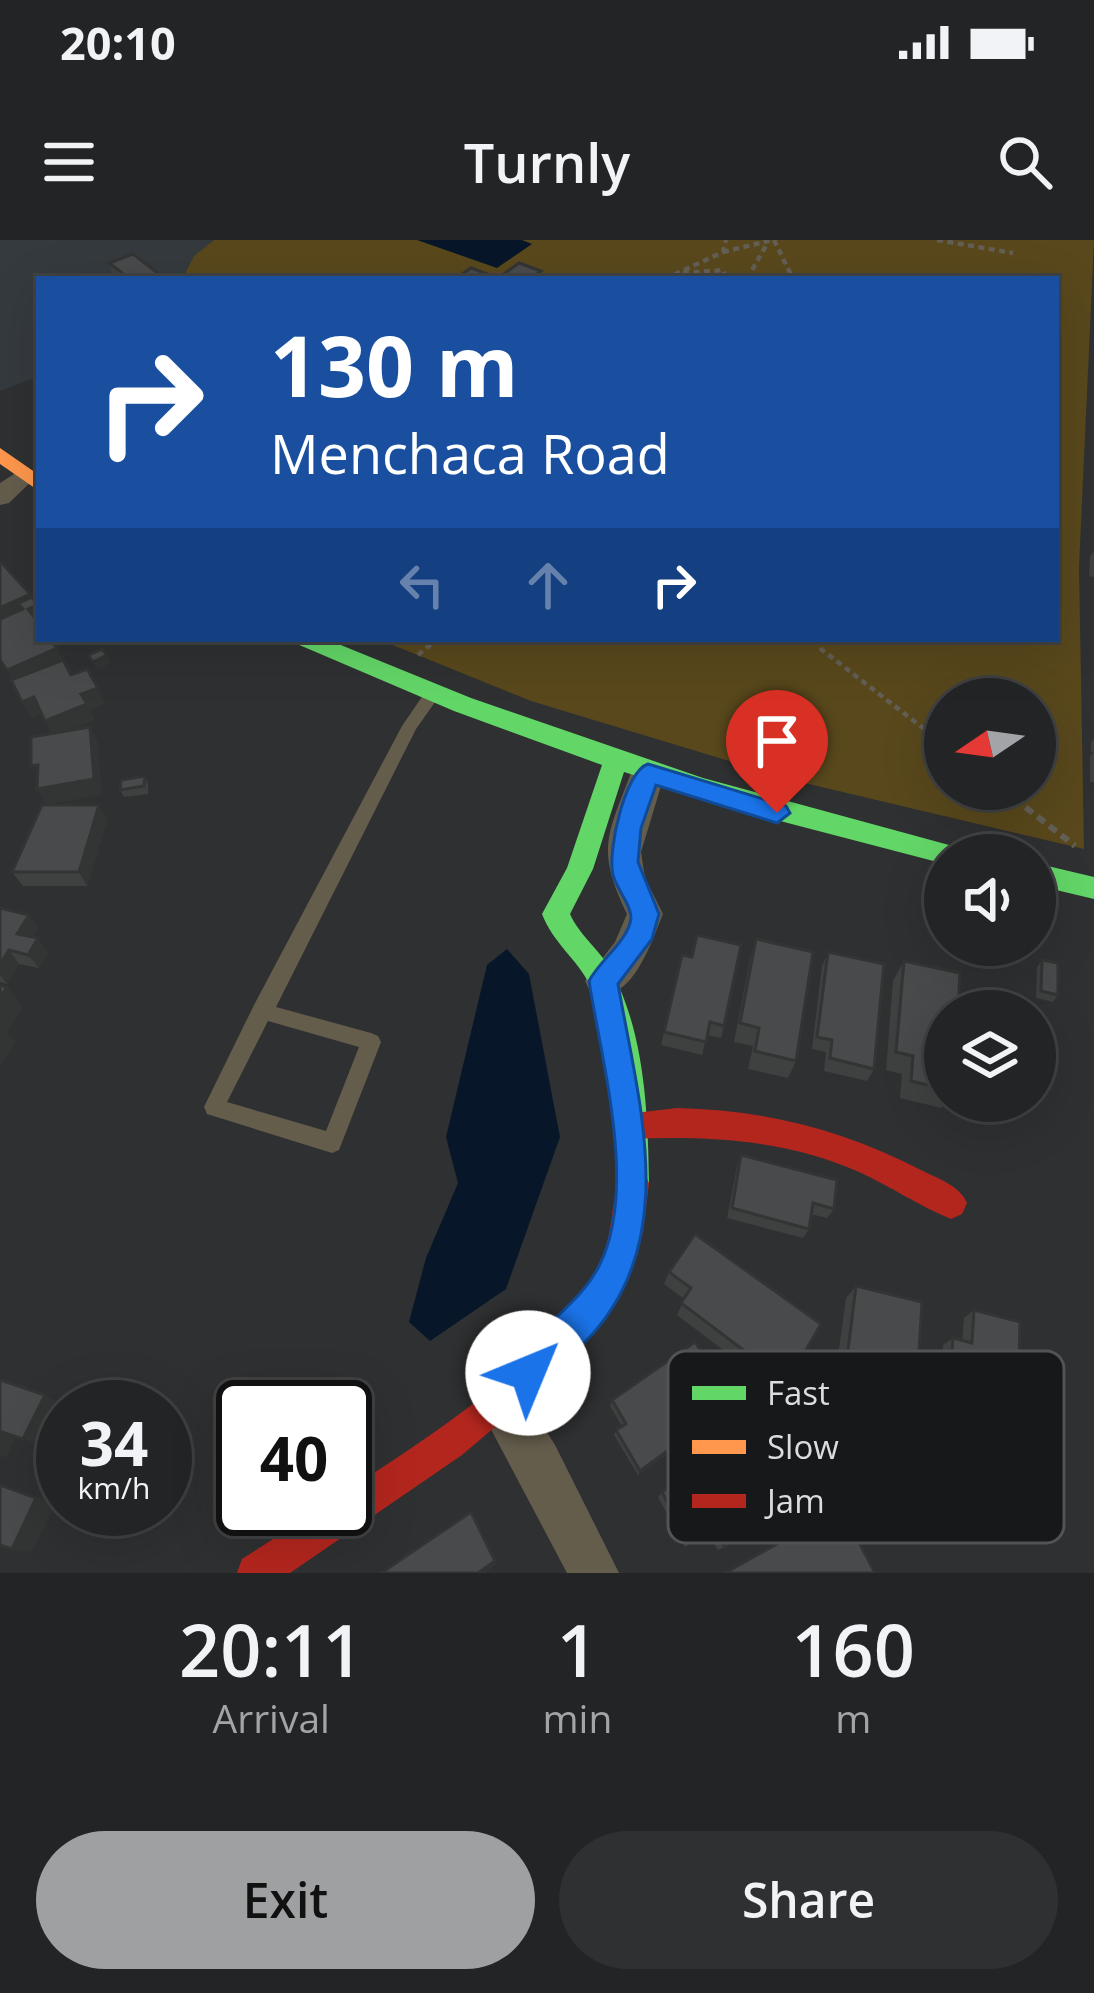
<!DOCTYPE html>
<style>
:root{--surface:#232425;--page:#2f3032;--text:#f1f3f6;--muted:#a3a4a7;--line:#404142;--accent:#9fa0a1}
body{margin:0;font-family:"Open Sans",sans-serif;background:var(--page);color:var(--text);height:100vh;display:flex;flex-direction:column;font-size:45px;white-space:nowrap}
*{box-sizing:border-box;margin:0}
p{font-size:39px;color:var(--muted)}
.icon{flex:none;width:66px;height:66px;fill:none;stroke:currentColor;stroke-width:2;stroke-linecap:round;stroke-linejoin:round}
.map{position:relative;height:1333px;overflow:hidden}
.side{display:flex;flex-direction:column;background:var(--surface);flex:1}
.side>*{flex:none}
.guide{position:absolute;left:36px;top:36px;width:1023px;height:366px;border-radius:0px;box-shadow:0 12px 48px #0002,0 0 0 3px var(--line);background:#1a4fa0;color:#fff;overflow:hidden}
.needle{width:78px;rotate:257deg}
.controls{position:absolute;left:924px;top:438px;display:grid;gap:24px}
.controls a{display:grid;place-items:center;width:132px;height:132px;border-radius:50%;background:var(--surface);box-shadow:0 12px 48px #0002,0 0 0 3px var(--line);font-size:60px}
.speed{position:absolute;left:36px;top:1140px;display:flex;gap:24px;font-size:60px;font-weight:700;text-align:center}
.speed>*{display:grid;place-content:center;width:156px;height:156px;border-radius:50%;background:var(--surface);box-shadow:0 12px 48px #0002,0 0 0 3px var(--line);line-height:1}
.speed small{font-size:30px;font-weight:400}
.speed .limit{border:6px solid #111;border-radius:18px;background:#fff;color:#111}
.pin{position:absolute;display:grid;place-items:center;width:102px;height:102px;color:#fff;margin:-123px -51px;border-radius:50% 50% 50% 0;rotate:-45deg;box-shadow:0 0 12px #0007}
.pin .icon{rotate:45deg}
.me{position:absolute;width:132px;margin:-66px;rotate:45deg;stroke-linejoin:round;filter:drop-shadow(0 0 9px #0008)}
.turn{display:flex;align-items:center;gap:42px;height:252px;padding:0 36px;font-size:54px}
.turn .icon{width:156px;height:156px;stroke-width:2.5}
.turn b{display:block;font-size:84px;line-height:102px}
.lanes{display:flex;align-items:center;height:114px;padding:0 36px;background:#0003;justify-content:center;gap:60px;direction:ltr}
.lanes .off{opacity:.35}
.eta{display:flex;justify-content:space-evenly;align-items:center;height:204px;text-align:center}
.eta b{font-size:72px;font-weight:600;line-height:84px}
.button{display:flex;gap:24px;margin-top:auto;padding:24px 36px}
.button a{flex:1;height:138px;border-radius:72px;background:var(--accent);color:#111;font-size:48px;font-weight:600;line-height:138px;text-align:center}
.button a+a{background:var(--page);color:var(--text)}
.status{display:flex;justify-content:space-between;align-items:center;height:84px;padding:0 60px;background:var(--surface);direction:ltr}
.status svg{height:33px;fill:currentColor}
header{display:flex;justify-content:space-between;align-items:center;height:156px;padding:0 36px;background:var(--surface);font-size:54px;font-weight:600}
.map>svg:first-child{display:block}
.built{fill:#353a3f}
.green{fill:#59481c;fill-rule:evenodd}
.water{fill:#071729}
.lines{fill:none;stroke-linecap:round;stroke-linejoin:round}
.path-far1{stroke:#635f55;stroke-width:4.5;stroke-dasharray:6 4.5;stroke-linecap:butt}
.path{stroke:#635f55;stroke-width:6;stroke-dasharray:9 6;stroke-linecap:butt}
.lane{fill:#645d4c;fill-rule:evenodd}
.street{fill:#645d4c;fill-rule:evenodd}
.fast{fill:#63d668;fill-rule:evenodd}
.slow{fill:#ff974d;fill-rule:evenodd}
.jam{fill:#b3261e;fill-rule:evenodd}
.wall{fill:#3f4040}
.shaded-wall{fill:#333434}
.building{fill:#494a4b;stroke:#333434;stroke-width:3}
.route{fill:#1a73e8;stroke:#114b97;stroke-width:3}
.key{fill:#171819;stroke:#525354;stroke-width:3}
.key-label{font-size:33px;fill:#dbdcdd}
</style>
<div class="status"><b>20:10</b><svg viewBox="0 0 49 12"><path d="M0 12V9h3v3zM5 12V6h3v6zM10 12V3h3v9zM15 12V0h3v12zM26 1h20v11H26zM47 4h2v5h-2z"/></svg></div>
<header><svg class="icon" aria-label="menu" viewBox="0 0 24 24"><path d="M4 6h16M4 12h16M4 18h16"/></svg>Turnly<svg class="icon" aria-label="search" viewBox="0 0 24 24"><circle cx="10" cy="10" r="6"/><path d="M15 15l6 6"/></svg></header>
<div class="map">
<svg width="1094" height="1333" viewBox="0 0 1094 1333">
<rect width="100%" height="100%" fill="#2f3031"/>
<path class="built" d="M0 0H214L194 16 182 39H39V136L0 151Z"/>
<path class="green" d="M214 0H1094L1079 327 1084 609 792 540 531 461 378 399H1056V39H182L194 16ZM945 459H1035V549H945Z"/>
<g class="water">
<path d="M417 0H522L532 4 497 28Z"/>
<path d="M507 709 529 734 560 897 506 1049 430 1101 409 1082 426 1018 458 943 446 897 487 725Z"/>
</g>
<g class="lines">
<g class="path-far1">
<path d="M774 0 793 39"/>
<path d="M937 0 1013 13"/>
<path d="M723 12 772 0"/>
<path d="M683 33 723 30 726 39"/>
<path d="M435 39 443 32"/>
<path d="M665 39 723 12 726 0"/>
<path d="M747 39 768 2"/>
<path d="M815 399 821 409 945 505"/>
<path d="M418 415 437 399"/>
</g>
<path class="path" d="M1002 549 1075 606"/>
<path class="lane" d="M432 449 440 455 416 489 276 767 371 793 378 796 381 802 339 910 332 913 207 874 204 867 254 765 402 486 426 451ZM268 781 359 807 326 891 227 862Z"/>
<g class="street">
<path d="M25 227 38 235 9 263 0 265V243Z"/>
<path d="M648 520 660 524 665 533 641 612 645 638 663 674C651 703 631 767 591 753L585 741 615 702 627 674C596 610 607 596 631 533L636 524Z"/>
<path d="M500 1137 517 1144 555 1205 619 1333H567L476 1161 483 1144Z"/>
</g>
<g class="fast">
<path d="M294 399H326L471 458 703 538 949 605 958 608 962 615H945V624L784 582 624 532 593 629 570 674C580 697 602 711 613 734 645 796 648 874 649 943L644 954 633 958 622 954 617 943C618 880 618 803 590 745 577 719 553 703 542 674L567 628 602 525 454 471 297 404Z"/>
<path d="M1035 623 1094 637V659L1035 645Z"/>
</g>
<path class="slow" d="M0 208 39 235V251L0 224Z"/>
<g class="jam">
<path d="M677 868C766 870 844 890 923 931 939 939 960 946 967 963L962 974 951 979C919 966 890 946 859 932 785 899 708 896 629 899L618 895 614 885 618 875Z"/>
<path d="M633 928 644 932 649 943 643 993 621 1052 593 1094 556 1135 462 1215 290 1333H237L242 1319 320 1269H345V1252C435 1192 550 1123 600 1022 614 994 610 961 622 932Z"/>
</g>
</g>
<g class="wall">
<path d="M109 23 164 38 165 39H114Z"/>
<path d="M1094 310V337L1089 336 1090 317Z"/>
<path d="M1094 498V542H1090V517L1093 512H1091V503Z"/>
<path d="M145 536 148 544V554L124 557 120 550Z"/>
<path d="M107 580 87 646H23L12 632Z"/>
<path d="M0 668 39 689 33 697 48 712 39 728 19 724 7 744 0 742Z"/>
<path d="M756 699 796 821 788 838 748 829 753 806 734 802 750 719Z"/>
<path d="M828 712 874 829 867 841 824 831 826 812 812 809 822 726Z"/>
<path d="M682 715 724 786 721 798 707 795 702 815 661 805Z"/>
<path d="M1042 720 1058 755 1053 762 1036 758 1037 727Z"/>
<path d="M904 721 945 771V861H947L941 868 900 858 902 834 886 830 893 741Z"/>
<path d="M972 750 1016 771H963V763Z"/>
<path d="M976 861H1025V868L1014 880 976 871Z"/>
<path d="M741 915 834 969 827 978 811 974 809 989 803 998 727 978 737 926Z"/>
<path d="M695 994 787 1143 779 1152 677 1075 684 1059 664 1044 669 1032Z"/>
<path d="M856 1046 913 1214 900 1221 832 1202 836 1169 831 1167 846 1058Z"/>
<path d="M974 1070 1017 1195 1004 1200V1213L992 1217 936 1201 943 1105 953 1098 962 1101 964 1078Z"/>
<path d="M722 1157 707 1168 710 1183 638 1235 614 1195 616 1190 622 1186 610 1166 612 1160Z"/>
<path d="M788 1168 725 1307 718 1310 707 1292 685 1307 658 1257 662 1252Z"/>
</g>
<g class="shaded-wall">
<path d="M30 354 39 369V384L18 363 25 376 0 388V368Z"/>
<path d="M57 408 65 424 16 446 7 430Z"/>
<path d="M107 415 110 424 97 430 93 422Z"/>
<path d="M98 448 105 464 90 470 95 480 54 497 45 481 81 454Z"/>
<path d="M34 457 42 473 31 478 22 462Z"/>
<path d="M90 487 98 503 102 555 46 565 37 549Z"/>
<path d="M99 565 107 580 87 646 79 632Z"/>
<path d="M29 675 39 689 27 708 17 694Z"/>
<path d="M38 698 48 712 39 728 28 715Z"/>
<path d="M9 710 19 724 7 744 0 735V724Z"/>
<path d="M7 747 23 766 7 792 16 801 0 826V758Z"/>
<path d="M45 1155 58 1162 36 1204 23 1199Z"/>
<path d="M714 1177 710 1183 638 1235 640 1231Z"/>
<path d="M2 1192 16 1197 6 1218 0 1216V1197Z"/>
<path d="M0 1244 56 1263 32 1312 12 1309Z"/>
<path d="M471 1272 497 1324 485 1333H478Z"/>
</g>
<g class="building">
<path d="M133 14 164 38 130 39 109 23Z"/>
<path d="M519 23 541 31 530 39H522L505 33Z"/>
<path d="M471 28 490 35 485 39H455Z"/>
<path d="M0 321 30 354 0 368Z"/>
<path d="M32 357 37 365 28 369 39 384V399H50L57 408 7 430 0 420V379L23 369 18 363Z"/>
<path d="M102 409 107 415 93 422 88 415Z"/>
<path d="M63 420 71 435 87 429 98 448 81 454 87 464 45 481 34 457 22 462 11 440Z"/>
<path d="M90 487 94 539 37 549 38 525 31 526V497Z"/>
<path d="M145 536 144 546 120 550 121 540Z"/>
<path d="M42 565H99L79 632H12Z"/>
<path d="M0 668 29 675 17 694 38 698 28 715 9 710 0 724Z"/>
<path d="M697 695 741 705 724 786 710 782 706 802 664 792 682 715 692 717Z"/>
<path d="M756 699 813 712 796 821 755 811 759 788 740 783Z"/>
<path d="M828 712 884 724 874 829 830 818 832 800 817 797Z"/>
<path d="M1042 720 1058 723V755L1041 751Z"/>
<path d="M904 721 960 733 958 771H945V849L911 841 913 816 896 812Z"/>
<path d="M0 745 7 747 0 758Z"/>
<path d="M972 750 1016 760V771H971Z"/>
<path d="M991 861H1025V868Z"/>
<path d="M741 915 837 940 834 969 813 963 809 989 732 968Z"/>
<path d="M695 994 821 1084 787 1143 681 1063 691 1048 669 1032Z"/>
<path d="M856 1046 922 1062 913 1214 843 1194 847 1160 842 1158Z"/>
<path d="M974 1070 1020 1082 1017 1195 1004 1191V1213L946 1196 953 1098 972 1103Z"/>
<path d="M695 1102 727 1151 706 1166 714 1177 640 1231 616 1190 626 1184 612 1160Z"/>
<path d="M0 1140 45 1155 23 1199 2 1192 0 1197Z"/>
<path d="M788 1168 830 1234 725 1307 714 1287 690 1304 662 1252Z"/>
<path d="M0 1245 36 1258 12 1309 0 1305Z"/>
<path d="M841 1268 875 1333H725Z"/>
<path d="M471 1272 495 1321 478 1333H381Z"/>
</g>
<path class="route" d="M648 524 786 566 790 573 777 583 656 545 641 588 638 622 659 674 652 699 618 744C639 865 683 1004 584 1103 567 1120 550 1142 528 1151L516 1146 511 1133C528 1092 578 1068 599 1026 638 949 602 824 589 741 599 721 629 700 631 678 631 664 617 650 613 635 607 612 625 531 648 524Z"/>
<rect x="668" y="1111" width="396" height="192" rx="18" class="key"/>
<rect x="692" y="1146" width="54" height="14" fill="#63d668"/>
<rect x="692" y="1200" width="54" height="14" fill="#ff974d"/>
<rect x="692" y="1254" width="54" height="14" fill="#b3261e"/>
<g class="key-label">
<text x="767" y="1165">Fast</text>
<text x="767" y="1219">Slow</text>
<text x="767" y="1273">Jam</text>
</g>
</svg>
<div class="controls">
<a><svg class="needle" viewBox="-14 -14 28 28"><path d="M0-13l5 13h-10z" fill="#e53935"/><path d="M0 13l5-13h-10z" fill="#a3a4a7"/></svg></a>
<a><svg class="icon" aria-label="sound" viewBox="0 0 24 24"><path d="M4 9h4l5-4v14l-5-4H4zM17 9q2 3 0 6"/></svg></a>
<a><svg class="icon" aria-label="layers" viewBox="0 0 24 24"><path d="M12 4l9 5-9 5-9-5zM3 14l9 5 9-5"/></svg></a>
</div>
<div class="speed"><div>34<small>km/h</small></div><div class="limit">40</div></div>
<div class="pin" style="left:777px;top:573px;background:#d93025"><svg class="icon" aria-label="arrive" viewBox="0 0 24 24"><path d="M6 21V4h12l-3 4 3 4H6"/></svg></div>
<svg class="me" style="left:528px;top:1133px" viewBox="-20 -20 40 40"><circle r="19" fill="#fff"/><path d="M0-13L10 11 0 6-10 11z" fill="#1a73e8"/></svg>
<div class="guide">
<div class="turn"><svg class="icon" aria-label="right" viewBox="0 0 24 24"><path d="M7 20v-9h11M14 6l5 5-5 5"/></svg><div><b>130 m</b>Menchaca Road</div></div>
<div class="lanes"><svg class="icon off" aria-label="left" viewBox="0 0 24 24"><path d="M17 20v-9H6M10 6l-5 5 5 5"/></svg><svg class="icon off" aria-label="ahead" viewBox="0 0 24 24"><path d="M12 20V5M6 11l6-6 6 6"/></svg><svg class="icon" aria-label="right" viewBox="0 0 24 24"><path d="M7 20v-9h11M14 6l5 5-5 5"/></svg></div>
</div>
</div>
<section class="side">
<div class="eta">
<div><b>20:11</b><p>Arrival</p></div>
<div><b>1</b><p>min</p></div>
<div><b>160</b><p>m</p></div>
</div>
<div class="button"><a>Exit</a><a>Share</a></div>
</section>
